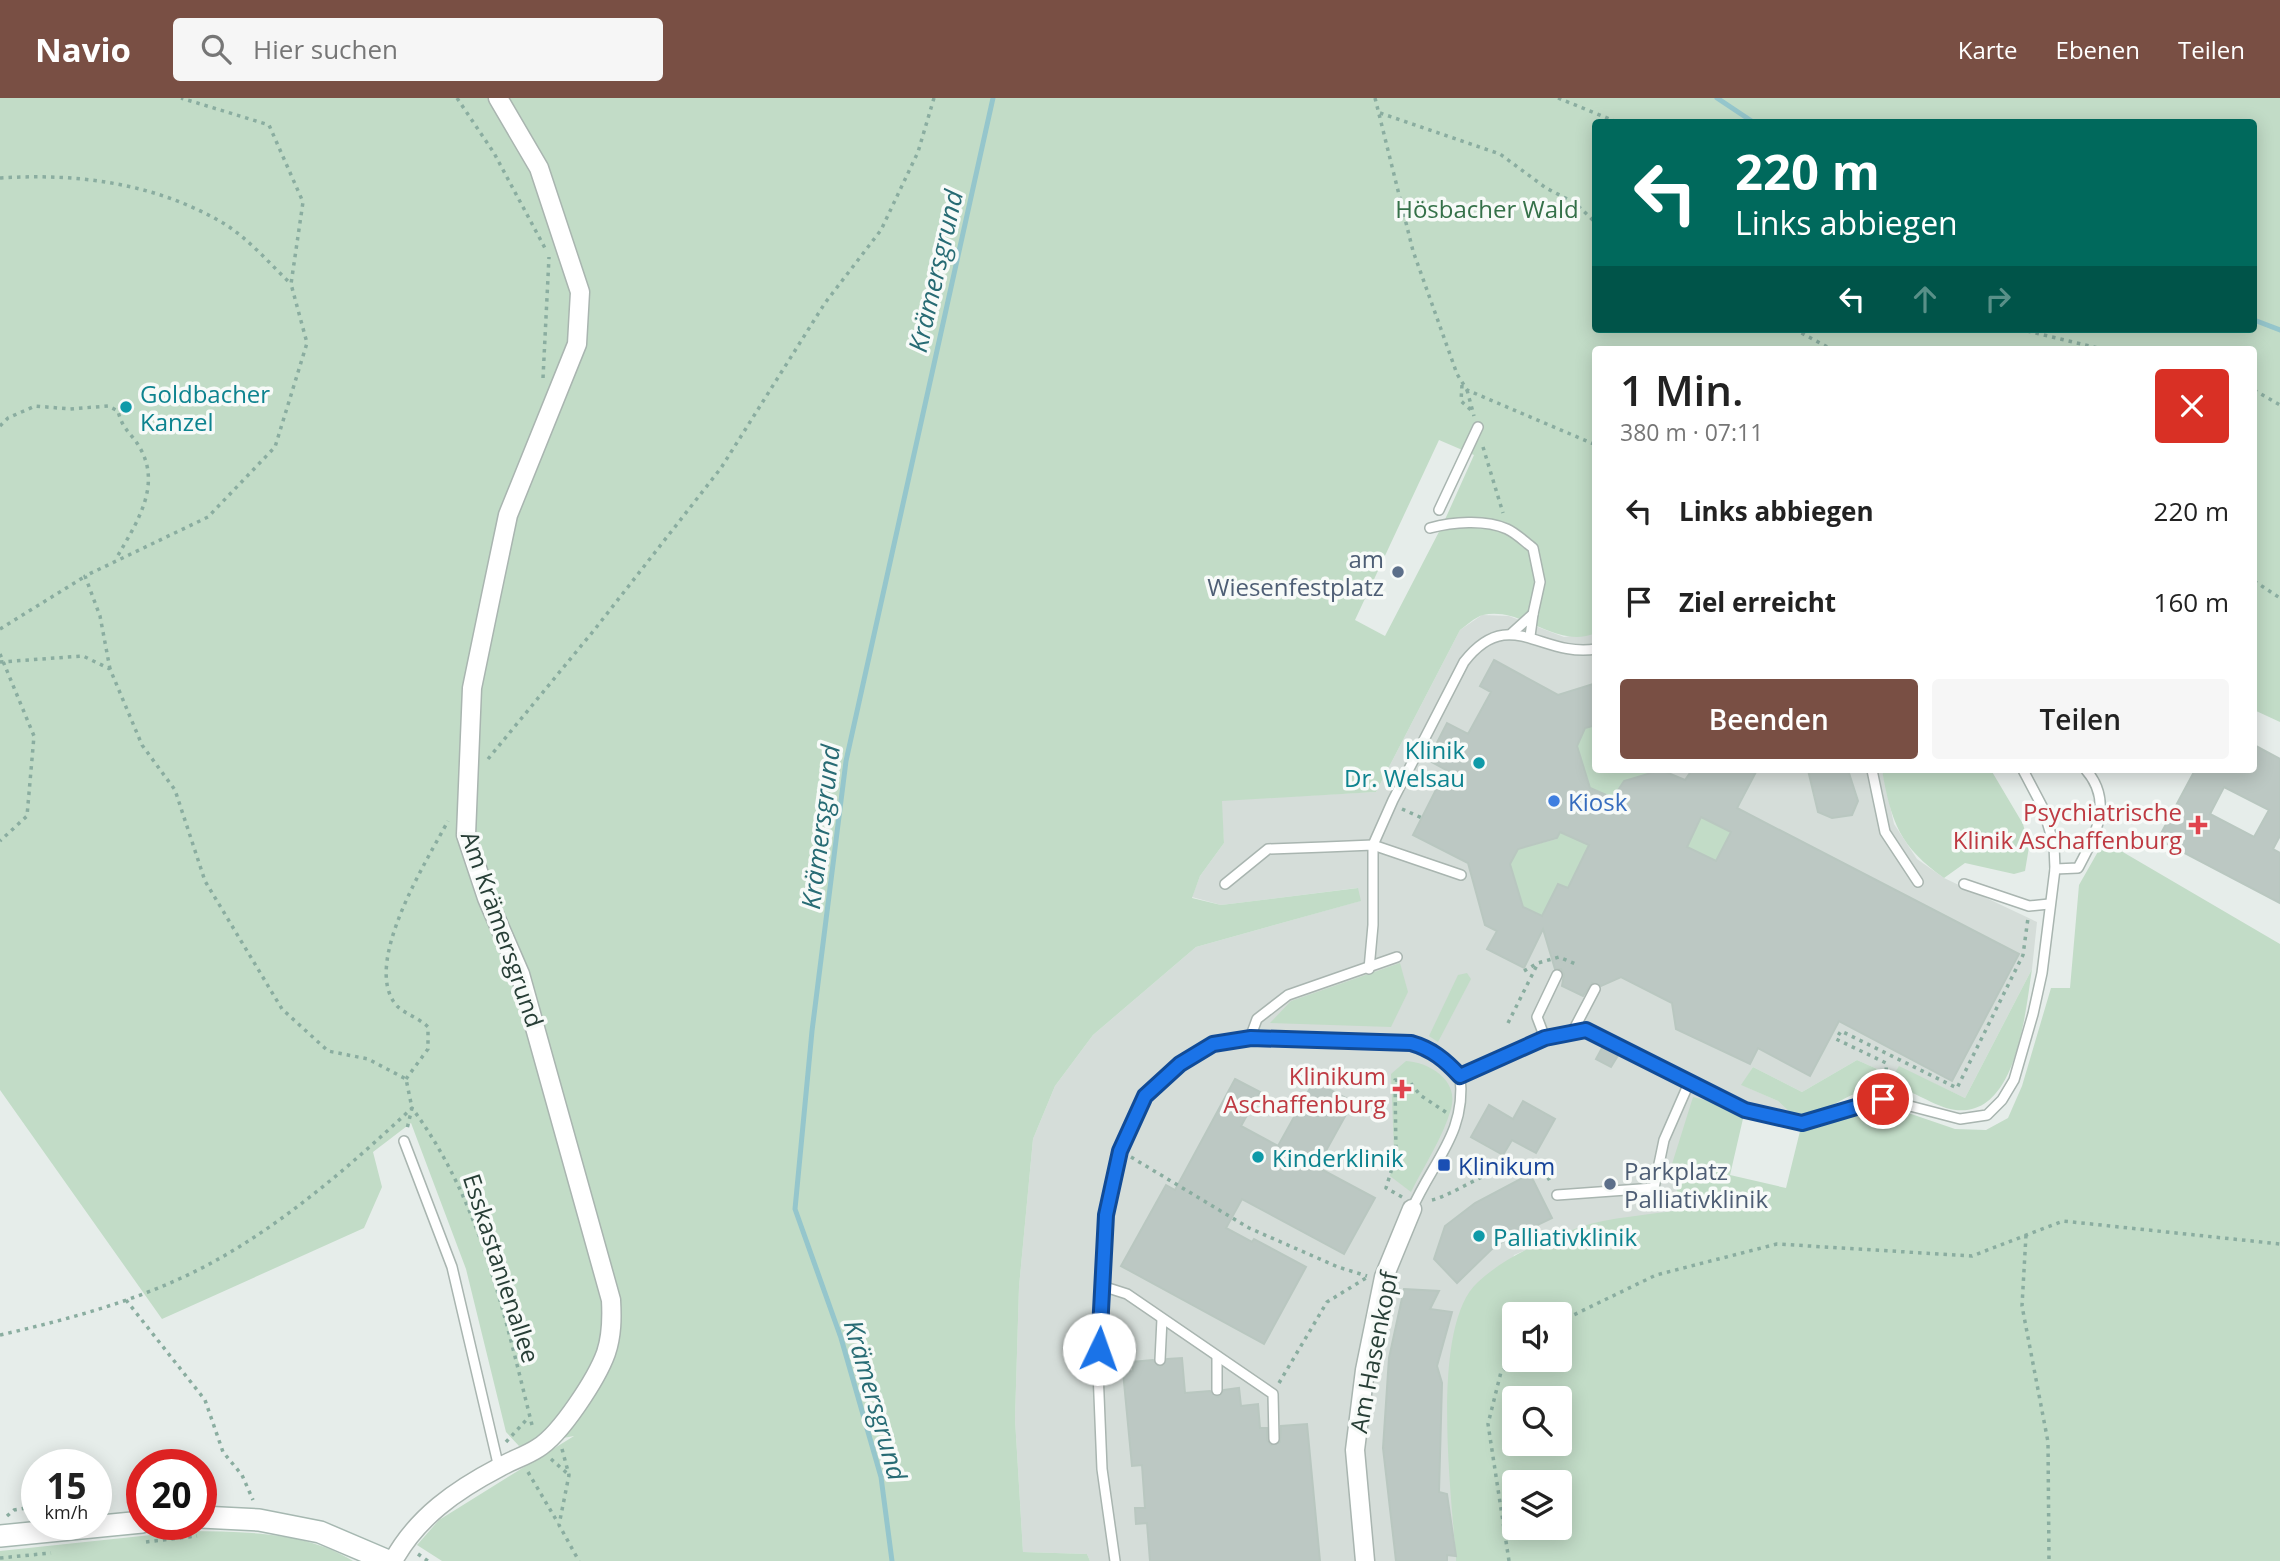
<!DOCTYPE html>
<html lang="de">
<meta charset="utf-8">
<style>
:root{--surface:#fff;--page:#f6f6f6;--text:#222;--muted:#767676;--accent:#794f44}
body{margin:0;font-family:"Open Sans",sans-serif;background:var(--page);color:var(--text);height:100vh;display:flex;flex-direction:column;font-size:26px;white-space:nowrap}
*{box-sizing:border-box;margin:0}
p{font-size:23px;color:var(--muted)}
.icon{flex:none;width:38px;height:38px;fill:none;stroke:currentColor;stroke-width:2;stroke-linecap:round;stroke-linejoin:round}
.map{position:relative;flex:1;overflow:hidden}
.details{position:absolute;left:1592px;top:248px;width:665px;height:427px;display:flex;flex-direction:column;background:var(--surface);border-radius:7px;box-shadow:0 4px 18px #0003}
.details>*{flex:none}
.top-card{position:absolute;left:1592px;top:21px;width:665px;height:214px;border-radius:7px;box-shadow:0 4px 18px #0003;background:#00695c;color:#fff;overflow:hidden}
.buttons{position:absolute;left:1502px;top:1204px;display:grid;gap:14px}
.buttons a{display:grid;place-items:center;width:70px;height:70px;border-radius:7px;background:var(--surface);box-shadow:0 4px 18px #0003;font-size:35px}
.speed{position:absolute;left:21px;top:1351px;display:flex;gap:14px;font-size:35px;font-weight:700;text-align:center}
.speed>*{display:grid;place-content:center;width:91px;height:91px;border-radius:50%;background:var(--surface);box-shadow:0 4px 18px #0003;line-height:1}
.speed small{font-size:18px;font-weight:400}
.speed .limit{border:10px solid #d22;background:#fff;color:#111}
.pin{position:absolute;display:grid;place-items:center;width:60px;height:60px;color:#fff;margin:-30px;border:4px solid #fff;border-radius:50%;box-shadow:0 2px 7px #0007}
.me{position:absolute;width:77px;margin:-38px;rotate:3deg;stroke-linejoin:round;filter:drop-shadow(0 0 5px #0008)}
.turn{display:flex;align-items:center;gap:24px;height:147px;padding:0 28px;font-size:32px}
.turn .icon{width:91px;height:91px;stroke-width:2.5}
.turn b{display:block;font-size:49px;line-height:60px}
.lanes{display:flex;align-items:center;height:66px;padding:0 28px;background:#0003;justify-content:center;gap:35px;direction:ltr}
.lanes .off{opacity:.35}
.round{display:grid;place-items:center;flex:none;width:74px;height:74px;border-radius:7px;background:var(--page)}
.head{display:flex;align-items:center;justify-content:space-between;height:119px;padding:0 28px}
h1{font-size:42px;font-weight:600;line-height:52px}
.primary-button{display:flex;gap:14px;margin-top:auto;padding:14px 28px}
.primary-button a{flex:1;height:80px;border-radius:7px;background:var(--accent);color:#fff;font-size:28px;font-weight:600;line-height:80px;text-align:center}
.primary-button a+a{background:var(--page);color:var(--text)}
ul{padding:0;list-style:none}
li{display:flex;align-items:center;gap:21px;height:91px;padding:0 28px}
li div{flex:1}
li b{display:block;font-size:26px}
li em{font-style:normal}
header{display:flex;align-items:center;gap:42px;box-sizing:border-box;height:98px;padding:0 35px;background:var(--accent);color:#fff}
header strong{font-size:33px}
nav{display:flex;gap:38px;margin-inline-start:auto;font-size:24px}
.search{width:490px;height:63px;background:var(--page);display:flex;align-items:center;gap:18px;box-sizing:border-box;padding:0 24px;border-radius:7px;color:var(--muted);font-size:26px}
.map>svg:first-child{display:block}
.built{fill:#d5ddd9}
.green{fill:#c2dcc7;fill-rule:evenodd}
.lines{fill:none;stroke-linecap:round;stroke-linejoin:round}
.stream{stroke:#95c6cc;stroke-width:5}
.building{fill:#bcc8c3;stroke:#b9c7c0;stroke-width:2;fill-rule:evenodd}
.lane-casing{stroke:#a9b5b0;stroke-width:12}
.street-casing{stroke:#a9b5b0;stroke-width:21}
.secondary-casing{stroke:#a6b8b1;stroke-width:24}
.path{stroke:#8aada0;stroke-width:3.5;stroke-dasharray:3.5 5;stroke-linecap:butt}
.lane{stroke:#fff;stroke-width:9}
.street{stroke:#fff;stroke-width:18}
.secondary{stroke:#fff;stroke-width:21}
.route-casing{stroke:#114b97;stroke-width:18}
.route{stroke:#1a73e8;stroke-width:12}
.culture-dot{fill:#0f9aa8;stroke:#f7faf8;stroke-width:2.5}
.service-dot{fill:#5c6f8a;stroke:#f7faf8;stroke-width:2.5}
.shop-dot{fill:#3f7fe0;stroke:#f7faf8;stroke-width:2.5}
.health-dot{fill:#e0444e;stroke:#f7faf8;stroke-width:2.5}
.transit-dot{fill:#1a4fb4;stroke:#f7faf8;stroke-width:2.5}
.labels{text-anchor:middle;dominant-baseline:central;stroke-width:7;stroke-linejoin:round;paint-order:stroke}
.park-label{font-size:24px;fill:#357149;stroke:#f7faf8}
.culture-label{font-size:24px;fill:#0d838f;stroke:#f7faf8;text-anchor:start}
.service-label{font-size:24px;fill:#4e5e75;stroke:#f7faf8;text-anchor:end}
.shop-label{font-size:24px;fill:#366cbe;stroke:#f7faf8;text-anchor:start}
.health-label{font-size:24px;fill:#be3a42;stroke:#f7faf8;text-anchor:end}
.street-label{font-size:24px;fill:#273e36;stroke:#f7faf8}
.transit-label{font-size:24px;fill:#164399;stroke:#f7faf8;text-anchor:start}
.water-label{font-size:26px;font-style:italic;fill:#276b74;stroke:#f7faf8}
</style>
<header>
<strong>Navio</strong>
<div class="search"><svg class="icon" aria-label="search" viewBox="0 0 24 24"><circle cx="10" cy="10" r="6"/><path d="M15 15l6 6"/></svg>Hier suchen</div>
<nav><a>Karte</a><a>Ebenen</a><a>Teilen</a></nav>
</header>
<div class="map">
<svg width="2280" height="1463" viewBox="0 0 2280 1463">
<rect width="100%" height="100%" fill="#e6edea"/>
<path class="built" d="M1482 517 1509 518 1564 539 1596 535V672H1882L1894 726 1917 761 1944 780 2037 824 2032 871 1965 1000 1899 969 1893 978 1857 962 1802 994 1753 969 1742 987 1778 1003 1802 1025 1745 1012 1672 1066 1680 1112 1582 1129 1514 1157 1450 1376 1456 1463H1090L1087 1456 1023 1454 1015 1321 1019 1189 1033 1041 1055 988 1093 937 1196 849 1360 803 1357 790 1221 807 1192 799 1200 778 1224 745 1221 702 1376 694 1460 532Z"/>
<g class="green">
<path d="M0 0H2280V624L2254 612V252H1596V535C1555 552 1523 508 1483 517 1475 519 1466 528 1460 532L1376 694 1222 703 1224 745 1200 778 1192 800 1221 807 1358 790 1361 803 1196 849 1093 937 1055 988 1033 1041 1019 1189 1015 1321 1023 1454 1087 1456 1090 1463H442L417 1447 439 1422 574 1338 519 1348 506 1334 466 1171 411 1025 373 1054 382 1089 364 1130 162 1221 0 992ZM1596 24H2254V231H1596ZM1439 342 1474 357 1443 426 1385 538 1355 522ZM490 540 481 596 469 743 467 588Z"/>
<path d="M1596 627V672H1661L1624 683 1613 700 1590 690 1577 648 1585 630Z"/>
<path d="M1882 672H1991L2023 726 2029 749 2025 773 2014 776 1965 765 1944 780C1900 749 1891 724 1882 672Z"/>
<path d="M1701 719 1731 734 1716 763 1687 749Z"/>
<path d="M1560 734 1589 747 1568 790 1558 786 1542 818 1523 809 1510 766 1518 751 1557 741Z"/>
<path d="M2104 743 2280 846V1463H1456C1452 1399 1429 1228 1478 1184 1506 1158 1545 1142 1580 1129 1611 1119 1648 1117 1680 1112L1672 1066 1693 999 1745 1012 1730 1077 1786 1090 1802 1025 1820 1027 1882 1006 1955 1031 1986 1032 2008 1020 2022 988 2051 890H2070L2079 787ZM1514 1216H1559V1262H1514ZM1514 1300H1559V1346H1514ZM1514 1384H1559V1430H1514Z"/>
<path d="M1400 865 1408 894 1391 929 1270 925 1291 903Z"/>
<path d="M2032 871C2025 916 2016 1030 1946 1010 1924 1003 1904 986 1880 988 1864 989 1845 1001 1830 1008 1819 1012 1807 1015 1795 1019L1778 1003 1741 987 1753 969 1802 994 1857 962 1893 978 1899 968 1965 1000Z"/>
<path d="M1467 875 1471 881 1438 944 1429 938 1458 877Z"/>
<path d="M1406 963C1428 964 1460 982 1451 1011 1443 1039 1424 1068 1411 1094L1390 1078 1394 1053 1391 976Z"/>
<path d="M189 1433C243 1434 306 1433 353 1463H0V1453Z"/>
</g>
<g class="lines">
<g class="stream">
<path d="M1717 0 1753 24"/>
<path d="M2254 222 2280 232"/>
<path d="M892 1463 881 1379 841 1240 795 1111 812 933 846 663 993 0"/>
</g>
</g>
<g class="building">
<path d="M1494 562 1558 597 1596 585V627L1585 630 1577 648 1590 690 1613 700 1624 683 1661 672 1685 682 1692 672H1757L1737 710 2019 856 1952 983 1839 923 1810 978 1758 950 1750 966 1676 931 1672 905 1621 879 1601 888 1592 885 1583 898 1562 888 1564 876 1561 871H1555L1543 831 1524 870 1487 851 1497 833 1485 827 1468 765 1413 737 1446 672 1428 662 1447 625 1468 636 1491 594 1480 588ZM1701 719 1731 734 1716 763 1687 749ZM1560 734 1589 747 1568 790 1558 786 1542 818 1523 809 1510 766 1518 751 1557 740Z"/>
<path d="M2254 647 2280 661V738L2273 751 2280 755V805L2158 741 2195 672H2254ZM2224 689 2269 712 2254 739 2210 716Z"/>
<path d="M1808 672H1848L1858 703 1852 717 1832 720 1818 714Z"/>
<path d="M1603 948 1619 956 1611 969 1596 961Z"/>
<path d="M1235 981 1260 994 1241 1028 1278 1048 1314 983 1353 1004 1317 1069 1375 1100 1344 1156 1242 1101 1226 1130 1252 1144 1254 1141 1306 1169 1264 1246 1121 1168 1166 1087 1175 1092Z"/>
<path d="M1523 1003 1555 1021 1536 1055 1512 1042 1503 1057 1471 1039 1489 1007 1513 1021Z"/>
<path d="M1530 1076 1552 1120 1496 1147 1457 1185 1434 1161 1445 1128 1475 1105Z"/>
<path d="M1404 1191 1439 1193 1430 1211 1452 1214 1437 1268 1442 1285 1439 1394 1447 1396 1456 1458 1447 1457V1463H1396L1383 1350 1389 1260Z"/>
<path d="M1182 1260 1185 1295 1210 1293 1218 1299 1224 1292 1239 1290 1241 1308 1258 1306 1260 1330H1267V1342L1271 1347 1280 1344 1281 1328 1307 1326 1320 1463H1150L1147 1425 1136 1426 1135 1410H1145L1142 1367 1132 1368 1123 1274 1133 1273 1132 1264 1153 1262 1160 1269 1167 1261Z"/>
</g>
<g class="lines">
<g class="lane-casing">
<g id="lane">
<path d="M1439 412 1478 329"/>
<path d="M1430 430C1452 424 1485 421 1507 431 1516 435 1525 444 1533 450L1540 484 1533 516"/>
<path d="M1512 535 1533 516 1530 538"/>
<path d="M1872 672 1885 734 1918 784"/>
<path d="M2055 771 2078 770C2095 738 2114 704 2086 672"/>
<path d="M1225 786 1268 751 1325 749 1373 747 1461 777"/>
<path d="M1964 786 2029 808 2049 806"/>
<path d="M1369 871 1373 827V747L1393 702 1464 564C1509 506 1541 560 1596 551"/>
<path d="M1573 933 1595 891"/>
<path d="M1250 940 1257 921 1288 897 1397 859"/>
<path d="M1545 940 1537 919 1557 877"/>
<path d="M1460 978 1545 940 1586 932 1745 1012 1802 1025 1883 1001 1960 1021 1987 1017 2002 1002 2014 982 2033 916 2042 875 2055 771 2054 747 2043 710 2023 672"/>
<path d="M404 1043 452 1169 499 1370"/>
<path d="M1557 1097 1654 1090 1664 1042 1689 985"/>
<path d="M1412 1111C1433 1063 1467 1034 1460 978"/>
<path d="M1102 1188 1127 1196 1273 1296 1274 1341"/>
<path d="M1217 1258V1292"/>
<path d="M1160 1262 1162 1221"/>
<path d="M1115 1463 1102 1371 1098 1273 1106 1117 1120 1053 1145 998 1180 966 1213 946 1250 940 1411 945C1433 951 1445 962 1460 978"/>
</g>
</g>
<g class="street-casing">
<g id="street">
<path d="M393 1463C417 1419 456 1392 500 1369 512 1362 526 1358 538 1350 561 1336 597 1280 606 1255 612 1237 612 1220 611 1202L520 876 487 800 466 737 472 590 491 498 508 417 577 246 580 194 539 70 498 0"/>
<path d="M1365 1463 1355 1352 1365 1272 1384 1179 1412 1111"/>
</g>
</g>
<g class="secondary-casing">
<g id="secondary">
<path d="M201 1419 259 1422 320 1434 388 1463"/>
<path d="M0 1438 142 1424"/>
</g>
</g>
<g class="path">
<path d="M457 0 494 55 546 152"/>
<path d="M1375 0 1413 153 1457 276 1467 292 1596 347"/>
<path d="M1558 0 1617 24"/>
<path d="M1380 15 1500 56 1546 90 1575 105 1596 125"/>
<path d="M0 80C77 75 155 85 223 125 248 140 270 166 291 186"/>
<path d="M1794 231 1833 252"/>
<path d="M2019 231 2106 252"/>
<path d="M543 280 549 159"/>
<path d="M1462 287 1461 303 1472 313"/>
<path d="M1467 292 1474 318"/>
<path d="M2254 292 2280 307"/>
<path d="M0 328 8 320 35 308 70 311 108 308 118 313C123 333 131 334 140 350 162 388 136 426 117 459"/>
<path d="M1483 349 1503 415"/>
<path d="M2254 483 2280 500"/>
<path d="M0 531 84 479"/>
<path d="M0 556 34 638 27 718 0 743"/>
<path d="M0 564 83 558 110 571 142 647 175 692 205 783 282 911 328 953 368 961 406 981 412 1010 407 1031"/>
<path d="M110 571 100 518 85 478 208 419 275 349 307 245 291 186 303 104 269 27 181 0"/>
<path d="M488 661 595 531 721 370 825 205 881 132 918 54 934 0"/>
<path d="M1402 711 1422 720"/>
<path d="M1524 873 1536 866"/>
<path d="M1508 925 1538 865 1559 859 1578 867"/>
<path d="M406 981 428 951V929C419 920 405 916 397 908 360 867 428 761 448 723"/>
<path d="M1887 990 1886 965 1836 941 1841 933 1957 990 2023 857 2028 820"/>
<path d="M1131 1059 1249 1130 1338 1169 1367 1178"/>
<path d="M1402 1099 1386 1090 1396 1057 1395 982 1410 984 1420 997 1447 1015"/>
<path d="M1432 1102C1465 1094 1529 1038 1551 1085"/>
<path d="M2026 1137 2022 1208 2048 1344 2049 1463"/>
<path d="M126 1202 205 1302 223 1354 242 1377 253 1402"/>
<path d="M1559 1224 1656 1177 1777 1146 1972 1158 2063 1123 2280 1146"/>
<path d="M0 1237C61 1223 122 1207 179 1181 264 1143 345 1073 412 1010 482 1104 505 1220 533 1331"/>
<path d="M1279 1285 1327 1204 1366 1180"/>
<path d="M506 1344 529 1319"/>
<path d="M562 1351 569 1377 559 1427 579 1463"/>
<path d="M551 1361 569 1377"/>
<path d="M528 1374 558 1425"/>
<path d="M7 1418 14 1412 37 1408"/>
<path d="M146 1444 197 1438"/>
<path d="M418 1456 428 1463"/>
<path d="M0 1460 51 1455"/>
<path d="M1509 1463 1488 1326 1501 1274 1515 1262"/>
</g>
<use href="#lane" class="lane"/>
<use href="#street" class="street"/>
<use href="#secondary" class="secondary"/>
</g>
<g class="lines">
<g class="route-casing">
<path id="route" d="M1099 1251 1106 1117 1120 1053 1145 998 1180 966 1213 946 1251 940 1411 945C1432 951 1445 962 1460 978L1545 940 1586 932 1745 1012 1802 1025 1883 1001"/>
</g>
<use href="#route" class="route"/>
</g>
<g class="culture-dot">
<circle cx="126" cy="309" r="7"/>
<circle cx="1479" cy="665" r="7"/>
<circle cx="1258" cy="1059" r="7"/>
<circle cx="1479" cy="1138" r="7"/>
</g>
<g class="service-dot">
<circle cx="1398" cy="474" r="7"/>
<circle cx="1610" cy="1086" r="7"/>
</g>
<circle class="shop-dot" cx="1554" cy="703" r="7"/>
<g class="health-dot">
<path d="M2194.5 716.5h7v7h7v7h-7v7h-7v-7h-7v-7h7z"/>
<path d="M1398.5 980.5h7v7h7v7h-7v7h-7v-7h-7v-7h7z"/>
</g>
<rect class="transit-dot" x="1437" y="1060" width="14" height="14" rx="3.5"/>
<g class="labels">
<g class="park-label">
<text x="1487" y="110">Hösbacher Wald</text>
</g>
<g class="culture-label">
<text x="140" y="295">Goldbacher<tspan x="140" dy="28">Kanzel</tspan></text>
<text x="1465" y="651" text-anchor="end">Klinik<tspan x="1465" dy="28">Dr. Welsau</tspan></text>
<text x="1272" y="1059">Kinderklinik</text>
<text x="1493" y="1138">Palliativklinik</text>
</g>
<g class="service-label">
<text x="1384" y="460">am<tspan x="1384" dy="28">Wiesenfestplatz</tspan></text>
<text x="1624" y="1072" text-anchor="start">Parkplatz<tspan x="1624" dy="28">Palliativklinik</tspan></text>
</g>
<g class="shop-label">
<text x="1568" y="703">Kiosk</text>
</g>
<g class="health-label">
<text x="2182" y="713">Psychiatrische<tspan x="2182" dy="28">Klinik Aschaffenburg</tspan></text>
<text x="1386" y="977">Klinikum<tspan x="1386" dy="28">Aschaffenburg</tspan></text>
</g>
<g class="street-label">
<text transform="translate(503 831) rotate(71)">Am Krämersgrund</text>
<text transform="translate(502 1170) rotate(72)">Esskastanienallee</text>
<text transform="translate(1373 1254) rotate(-79)">Am Hasenkopf</text>
</g>
<g class="transit-label">
<text x="1458" y="1067">Klinikum</text>
</g>
<g class="water-label">
<text transform="translate(935 173) rotate(-77)">Krämersgrund</text>
<text transform="translate(820 729) rotate(-83)">Krämersgrund</text>
<text transform="translate(876 1302) rotate(74)">Krämersgrund</text>
</g>
</g>
</svg>
<div class="buttons">
<a><svg class="icon" aria-label="sound" viewBox="0 0 24 24"><path d="M4 9h4l5-4v14l-5-4H4zM17 9q2 3 0 6"/></svg></a>
<a><svg class="icon" aria-label="search" viewBox="0 0 24 24"><circle cx="10" cy="10" r="6"/><path d="M15 15l6 6"/></svg></a>
<a><svg class="icon" aria-label="layers" viewBox="0 0 24 24"><path d="M12 4l9 5-9 5-9-5zM3 14l9 5 9-5"/></svg></a>
</div>
<div class="speed"><div>15<small>km/h</small></div><div class="limit">20</div></div>
<div class="pin" style="left:1883px;top:1001px;background:#d93025"><svg class="icon" aria-label="arrive" viewBox="0 0 24 24"><path d="M6 21V4h12l-3 4 3 4H6"/></svg></div>
<svg class="me" style="left:1099px;top:1251px" viewBox="-20 -20 40 40"><circle r="19" fill="#fff"/><path d="M0-13L10 11 0 6-10 11z" fill="#1a73e8"/></svg>
<div class="top-card">
<div class="turn"><svg class="icon" aria-label="left" viewBox="0 0 24 24"><path d="M17 20v-9H6M10 6l-5 5 5 5"/></svg><div><b>220 m</b>Links abbiegen</div></div>
<div class="lanes"><svg class="icon" aria-label="left" viewBox="0 0 24 24"><path d="M17 20v-9H6M10 6l-5 5 5 5"/></svg><svg class="icon off" aria-label="ahead" viewBox="0 0 24 24"><path d="M12 20V5M6 11l6-6 6 6"/></svg><svg class="icon off" aria-label="right" viewBox="0 0 24 24"><path d="M7 20v-9h11M14 6l5 5-5 5"/></svg></div>
</div>
<section class="details">
<div class="head"><div><h1>1 Min.</h1><p>380 m · 07:11</p></div><a class="round" style="background:#d93025;color:#fff"><svg class="icon" aria-label="close" viewBox="0 0 24 24"><path d="M6 6l12 12M18 6L6 18"/></svg></a></div>
<ul>
<li><svg class="icon" aria-label="left" viewBox="0 0 24 24"><path d="M17 20v-9H6M10 6l-5 5 5 5"/></svg><div><b>Links abbiegen</b></div><em>220 m</em></li>
<li><svg class="icon" aria-label="arrive" viewBox="0 0 24 24"><path d="M6 21V4h12l-3 4 3 4H6"/></svg><div><b>Ziel erreicht</b></div><em>160 m</em></li>
</ul>
<div class="primary-button"><a>Beenden</a><a>Teilen</a></div>
</section>
</div>
